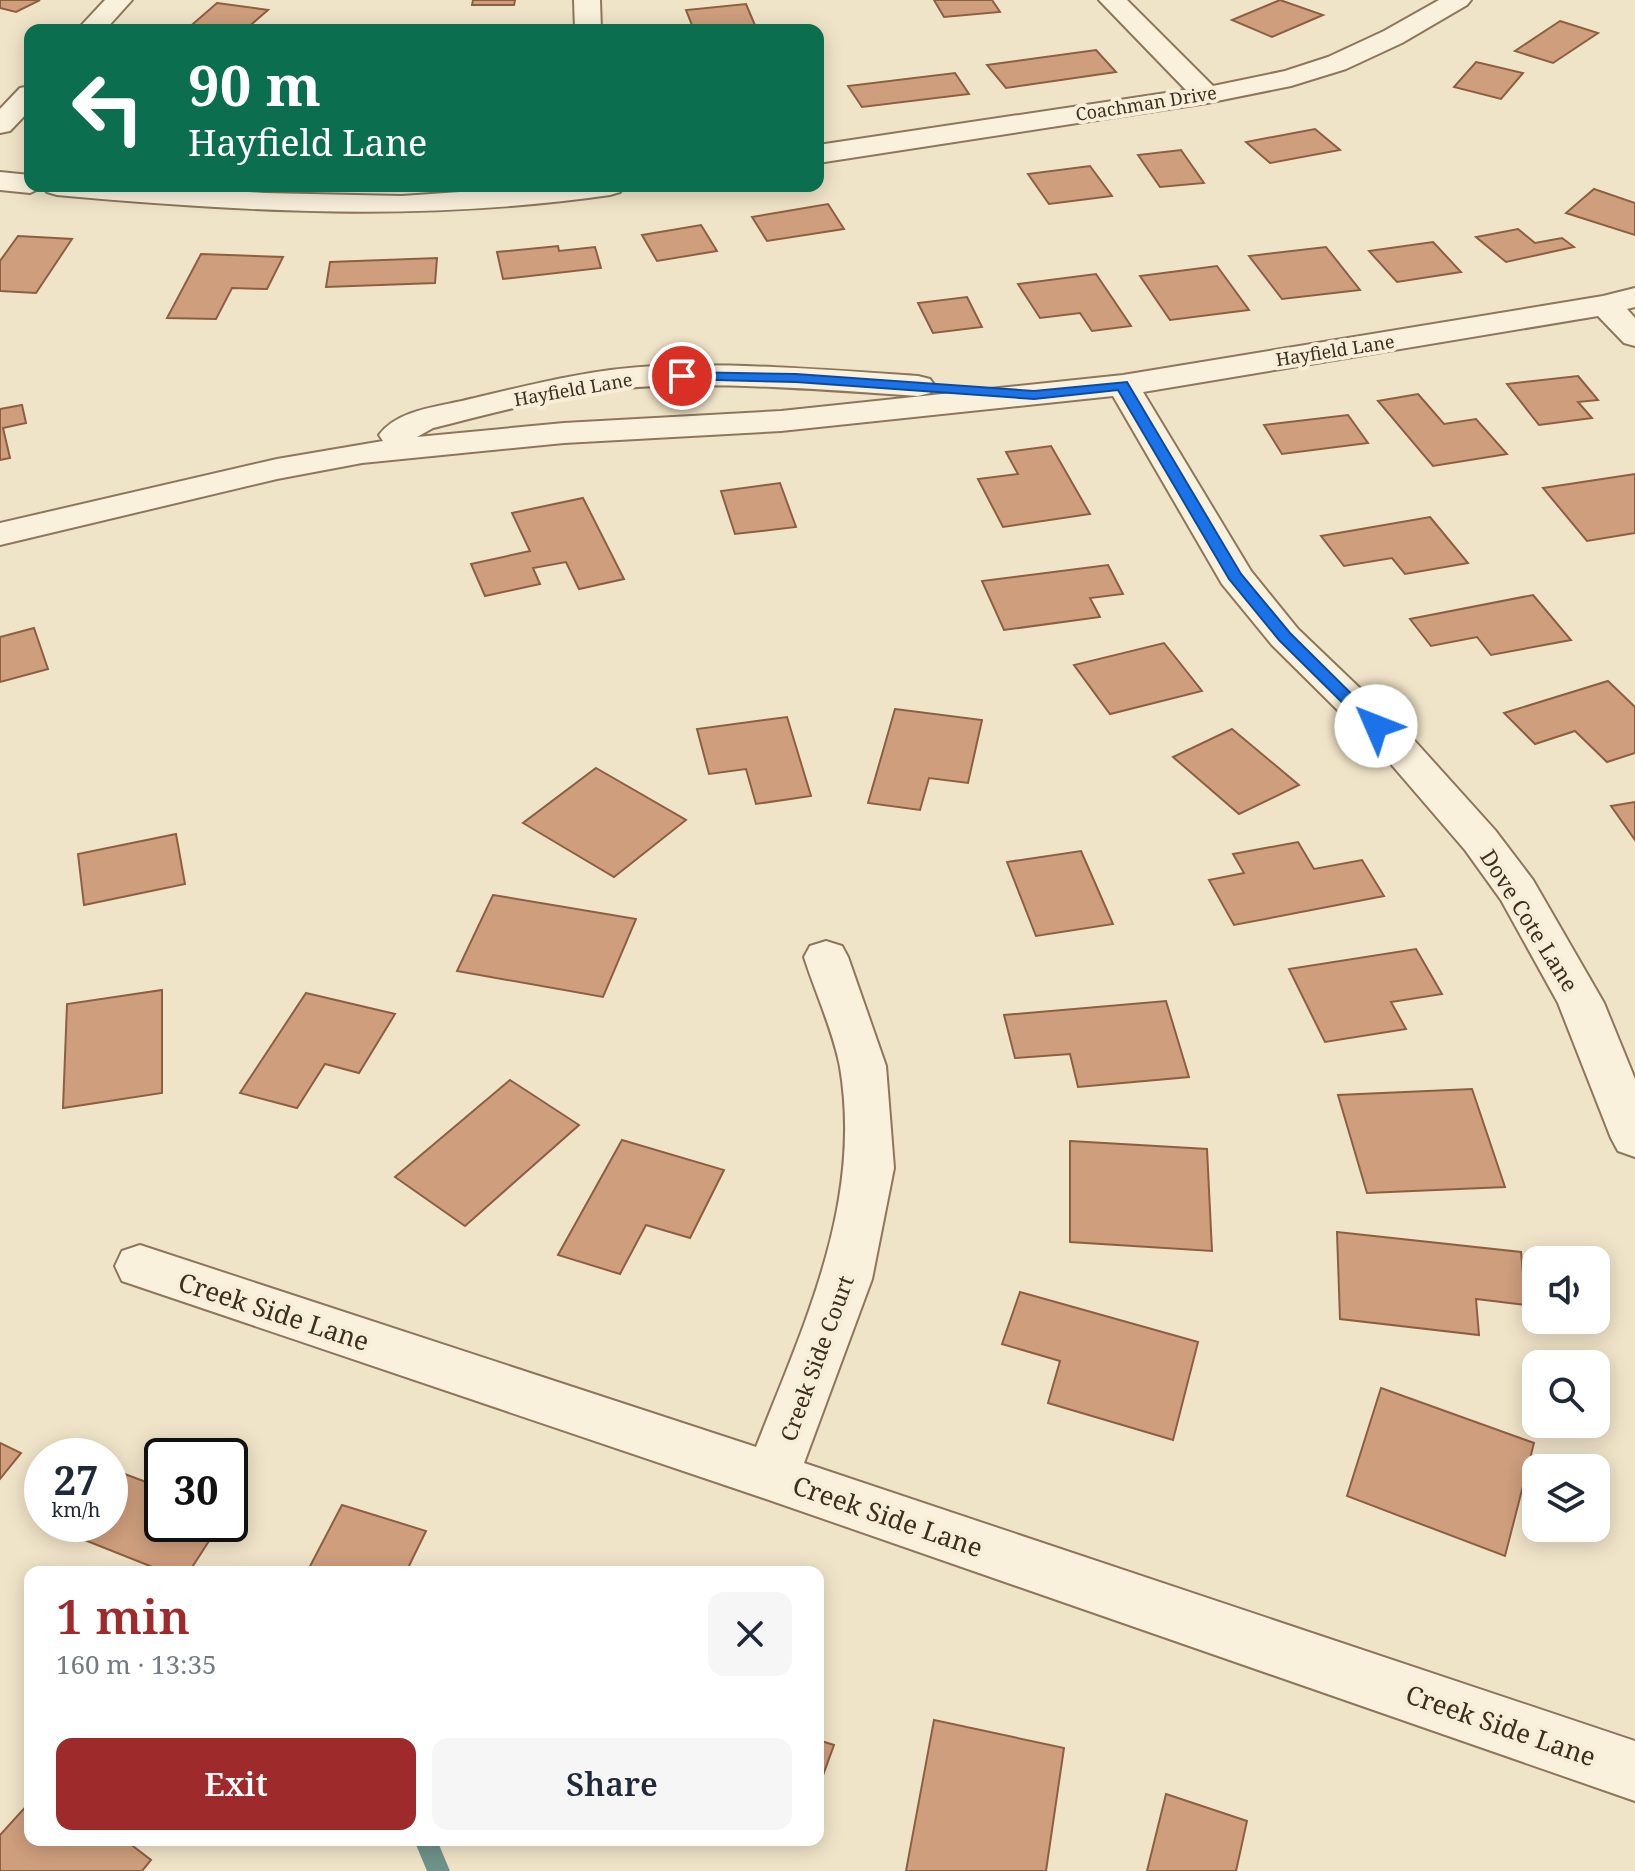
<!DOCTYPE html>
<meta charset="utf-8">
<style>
:root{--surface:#fff;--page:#f6f6f7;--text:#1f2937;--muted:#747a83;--accent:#9e2a2b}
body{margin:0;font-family:"Noto Serif",serif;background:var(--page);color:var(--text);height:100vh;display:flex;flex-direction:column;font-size:30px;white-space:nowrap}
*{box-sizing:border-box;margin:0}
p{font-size:26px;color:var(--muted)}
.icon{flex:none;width:44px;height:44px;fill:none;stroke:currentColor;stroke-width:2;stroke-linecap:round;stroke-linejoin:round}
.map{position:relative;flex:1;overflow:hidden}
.side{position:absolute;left:24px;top:1566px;width:800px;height:280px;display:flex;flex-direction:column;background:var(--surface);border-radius:16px;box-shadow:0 4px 20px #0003}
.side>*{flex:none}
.top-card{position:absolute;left:24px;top:24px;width:800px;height:168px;border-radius:16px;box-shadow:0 4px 20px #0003;background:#0b6e4f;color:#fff;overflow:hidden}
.tools{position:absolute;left:1522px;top:1246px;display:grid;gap:16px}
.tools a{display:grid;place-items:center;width:88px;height:88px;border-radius:16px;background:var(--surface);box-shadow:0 4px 20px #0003;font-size:40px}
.speed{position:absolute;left:24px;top:1438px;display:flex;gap:16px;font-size:40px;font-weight:700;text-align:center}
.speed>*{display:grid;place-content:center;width:104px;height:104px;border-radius:50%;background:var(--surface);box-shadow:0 4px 20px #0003;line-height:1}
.speed small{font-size:20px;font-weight:400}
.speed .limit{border:4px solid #111;border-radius:12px;background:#fff;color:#111}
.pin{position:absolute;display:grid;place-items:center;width:68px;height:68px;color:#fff;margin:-34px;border:4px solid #fff;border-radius:50%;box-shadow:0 2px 8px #0007}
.me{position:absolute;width:88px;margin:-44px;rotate:314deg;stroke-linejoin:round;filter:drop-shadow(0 0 6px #0008)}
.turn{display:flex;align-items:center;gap:28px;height:168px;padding:0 32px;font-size:36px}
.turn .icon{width:104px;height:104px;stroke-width:2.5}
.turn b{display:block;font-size:56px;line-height:68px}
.round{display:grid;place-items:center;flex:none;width:84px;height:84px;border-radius:16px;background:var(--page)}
.headline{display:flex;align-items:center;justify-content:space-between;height:136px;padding:0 32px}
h1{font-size:48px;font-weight:600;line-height:60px;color:var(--accent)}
.primary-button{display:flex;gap:16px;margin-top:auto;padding:16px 32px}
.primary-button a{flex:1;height:92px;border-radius:16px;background:var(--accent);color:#fff;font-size:32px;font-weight:600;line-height:92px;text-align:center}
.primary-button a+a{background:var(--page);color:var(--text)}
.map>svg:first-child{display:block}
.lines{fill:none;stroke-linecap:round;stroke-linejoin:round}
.stream{fill:#6f938a;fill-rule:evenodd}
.building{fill:#cf9f7d;stroke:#8d5f41;stroke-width:2}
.minor-casing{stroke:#8d765c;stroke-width:4}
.minor{fill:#faf1dc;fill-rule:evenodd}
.route{fill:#1a73e8;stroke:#114b97;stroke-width:2}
.labels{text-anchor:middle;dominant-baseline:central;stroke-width:8;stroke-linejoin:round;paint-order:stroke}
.far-street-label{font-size:18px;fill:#3d2e20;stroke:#f7eed8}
.street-label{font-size:22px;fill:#3d2e20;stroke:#f7eed8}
.near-street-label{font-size:26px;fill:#3d2e20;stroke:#f7eed8}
</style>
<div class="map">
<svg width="1635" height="1871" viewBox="0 0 1635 1871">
<rect width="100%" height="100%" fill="#f0e4c8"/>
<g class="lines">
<path class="stream" d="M414 1840H437L450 1871H427Z"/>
</g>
<g class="building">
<path d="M0 0H40L16 12 0 8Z"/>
<path d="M473 0H515L514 5H472Z"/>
<path d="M934 0H992L1000 12 944 17Z"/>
<path d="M1280 0 1323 15 1272 37 1232 20Z"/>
<path d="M217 3 268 10 245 30H186Z"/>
<path d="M746 4 757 30H694L686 10Z"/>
<path d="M1560 21 1598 33 1553 63 1515 51Z"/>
<path d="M1096 50 1116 72 1006 88 987 65Z"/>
<path d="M1476 62 1523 73 1501 99 1454 87Z"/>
<path d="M955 73 969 94 862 107 848 86Z"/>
<path d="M1315 129 1340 150 1270 163 1246 142Z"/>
<path d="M1181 150 1204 183 1160 187 1138 155Z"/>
<path d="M1090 166 1112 196 1049 204 1028 174Z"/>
<path d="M1594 189 1635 203V235L1566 213Z"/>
<path d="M828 204 844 229 767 241 752 217Z"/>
<path d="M701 225 717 251 657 261 642 235Z"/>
<path d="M1518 229 1535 243 1562 238 1574 247 1506 262 1476 237Z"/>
<path d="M18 236 72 239 36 293 0 291V261Z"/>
<path d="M1433 242 1461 272 1397 282 1369 251Z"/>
<path d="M558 246 559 251 595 247 601 268 503 279 497 252Z"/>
<path d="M1326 247 1360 290 1282 299 1249 256Z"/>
<path d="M201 254 283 257 267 289 232 288 216 319 167 318Z"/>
<path d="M437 258 435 283 326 287 330 262Z"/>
<path d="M1217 266 1249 310 1170 320 1140 276Z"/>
<path d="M1096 274 1131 326 1092 331 1080 313 1040 318 1018 284Z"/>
<path d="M967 297 982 327 933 333 918 303Z"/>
<path d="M1578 376 1598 400 1578 402 1592 418 1539 425 1507 384Z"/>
<path d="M1418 394 1444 424 1476 419 1507 454 1433 466 1378 401Z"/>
<path d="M22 405 26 423 3 428 10 458 0 460V409Z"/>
<path d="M1348 415 1368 443 1282 454 1264 425Z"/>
<path d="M1051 446 1090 514 1003 527 978 479 1018 474 1006 452Z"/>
<path d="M1635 474V533L1587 541 1543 488Z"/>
<path d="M780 483 796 527 735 534 721 491Z"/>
<path d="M583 498 624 579 579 589 566 562 533 568 540 584 485 596 471 564 530 551 512 513Z"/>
<path d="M1430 517 1468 563 1405 574 1392 558 1344 566 1321 536Z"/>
<path d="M1108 565 1123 594 1090 598 1100 617 1004 630 982 581Z"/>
<path d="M1533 595 1571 640 1491 655 1477 637 1431 646 1410 619Z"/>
<path d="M34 628 48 669 0 682V637Z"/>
<path d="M1164 643 1202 691 1110 714 1074 665Z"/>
<path d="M1608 681 1635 707V753L1607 762 1575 731 1535 744 1504 713Z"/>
<path d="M895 709 982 720 968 783 929 778 920 810 868 803Z"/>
<path d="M787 717 811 796 756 804 746 769 709 774 697 729Z"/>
<path d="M1232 729 1299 785 1239 814 1173 757Z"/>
<path d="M596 768 686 820 614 877 523 823Z"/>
<path d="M1635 802V840L1611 806Z"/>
<path d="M176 834 185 884 84 905 78 854Z"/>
<path d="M1298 842 1314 869 1362 860 1384 896 1234 925 1209 880 1244 873 1233 854Z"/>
<path d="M1081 851 1113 924 1036 936 1007 862Z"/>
<path d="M493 895 636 919 603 997 457 971Z"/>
<path d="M1416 949 1442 994 1391 1002 1406 1029 1325 1042 1289 969Z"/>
<path d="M162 990V1093L63 1108 67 1004Z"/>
<path d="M306 993 395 1014 359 1073 325 1064 297 1108 240 1093Z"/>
<path d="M1166 1001 1189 1077 1078 1087 1070 1054 1015 1058 1004 1015Z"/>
<path d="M510 1080 579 1125 465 1226 395 1177Z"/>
<path d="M1472 1089 1505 1187 1367 1193 1338 1095Z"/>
<path d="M622 1140 724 1170 690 1238 646 1225 620 1274 558 1255Z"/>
<path d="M1070 1141 1207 1149 1212 1251 1070 1242Z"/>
<path d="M1337 1232 1521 1252 1526 1305 1476 1299 1479 1335 1340 1319Z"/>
<path d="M1020 1292 1198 1342 1173 1440 1048 1403 1060 1361 1002 1344Z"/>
<path d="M1381 1388 1534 1443 1505 1556 1347 1496Z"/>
<path d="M0 1443 21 1453 0 1479Z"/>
<path d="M122 1473 162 1488V1524H220L189 1572H165L77 1537 86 1524H110V1490Z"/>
<path d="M342 1505 426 1531 406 1572H307Z"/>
<path d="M934 1720 1064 1748 1046 1871H906Z"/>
<path d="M818 1740 834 1745 818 1789Z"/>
<path d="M1166 1794 1247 1821 1236 1871H1147Z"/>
<path d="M30 1802V1840H125L151 1860 142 1871H0V1835Z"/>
</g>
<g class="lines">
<g class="minor-casing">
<g id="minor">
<path d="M105 0H132L105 30H77Z"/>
<path d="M574 0H600L601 30H575Z"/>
<path d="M1099 0H1127L1213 86 1285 71 1328 57 1384 31 1439 0H1471L1467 5 1402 43 1346 69 1291 86 1207 103 818 163V145L1186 90Z"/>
<path d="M30 86V110L10 131 0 133V109L20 88Z"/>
<path d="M0 172 30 175V186H159L264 193 402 196 548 186H625L620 192 610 195C423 222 244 212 57 195L47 192 43 187 30 193 0 190Z"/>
<path d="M1635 288V307L1627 309 1635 318V346L1624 343 1598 316 1143 392 1251 571 1298 629 1413 739 1495 830 1533 880 1604 1003 1635 1079V1157L1618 1151 1611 1138 1558 1003 1501 900 1465 850 1385 757 1272 645 1222 584 1113 396 781 431 564 443 362 463 277 479 0 545V523L277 459 383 441 379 435C396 411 435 407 462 401 525 386 590 369 655 366 742 363 831 370 918 376L930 379 935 386 930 393 918 396C831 390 742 383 655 386 580 389 505 410 433 428L417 437 564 423 781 411 1123 375 1603 296Z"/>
<path d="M826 941 842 946 848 957 886 1066 894 1168 872 1279 804 1463 1635 1741V1801L772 1501 122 1281 115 1266 122 1251 140 1245 756 1447C804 1324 863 1202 840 1067 833 1030 815 992 804 957L810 946Z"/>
</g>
</g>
<use href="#minor" class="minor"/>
</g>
<path class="route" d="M682 372 796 374 1034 391 1127 382 1241 574 1290 633 1384 726 1376 731 1370 730 1279 640 1229 579 1118 390 1034 399 796 382 677 379 675 376Z"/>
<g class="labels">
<g class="far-street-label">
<text transform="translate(1146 103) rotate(-9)">Coachman Drive</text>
<text transform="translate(1335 350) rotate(-9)">Hayfield Lane</text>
<text transform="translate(573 389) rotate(-10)">Hayfield Lane</text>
</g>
<g class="street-label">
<text transform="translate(1530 920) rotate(58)">Dove Cote Lane</text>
<text transform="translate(816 1358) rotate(-70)">Creek Side Court</text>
</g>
<g class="near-street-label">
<text transform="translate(274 1311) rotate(18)">Creek Side Lane</text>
<text transform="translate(888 1516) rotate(19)">Creek Side Lane</text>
<text transform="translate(1501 1725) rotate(19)">Creek Side Lane</text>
</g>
</g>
</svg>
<div class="tools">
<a><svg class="icon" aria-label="sound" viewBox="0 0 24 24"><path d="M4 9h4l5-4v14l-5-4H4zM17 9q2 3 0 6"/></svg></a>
<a><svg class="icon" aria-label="search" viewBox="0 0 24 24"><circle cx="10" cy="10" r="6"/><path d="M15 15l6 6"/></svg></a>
<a><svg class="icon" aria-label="layers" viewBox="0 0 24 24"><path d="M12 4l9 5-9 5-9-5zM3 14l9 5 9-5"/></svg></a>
</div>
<div class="speed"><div>27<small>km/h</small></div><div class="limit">30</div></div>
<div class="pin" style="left:682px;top:376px;background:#d93025"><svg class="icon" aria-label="arrive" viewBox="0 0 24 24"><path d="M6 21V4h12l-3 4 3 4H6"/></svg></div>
<svg class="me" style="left:1376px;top:726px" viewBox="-20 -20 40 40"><circle r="19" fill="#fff"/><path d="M0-13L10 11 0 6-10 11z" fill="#1a73e8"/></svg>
<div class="top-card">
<div class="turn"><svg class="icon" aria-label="left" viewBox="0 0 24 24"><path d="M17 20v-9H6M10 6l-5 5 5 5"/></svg><div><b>90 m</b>Hayfield Lane</div></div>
</div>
<section class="side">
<div class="headline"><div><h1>1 min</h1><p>160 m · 13:35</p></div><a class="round"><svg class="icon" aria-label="close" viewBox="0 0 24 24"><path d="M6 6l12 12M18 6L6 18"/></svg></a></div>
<div class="primary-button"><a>Exit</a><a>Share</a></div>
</section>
</div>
